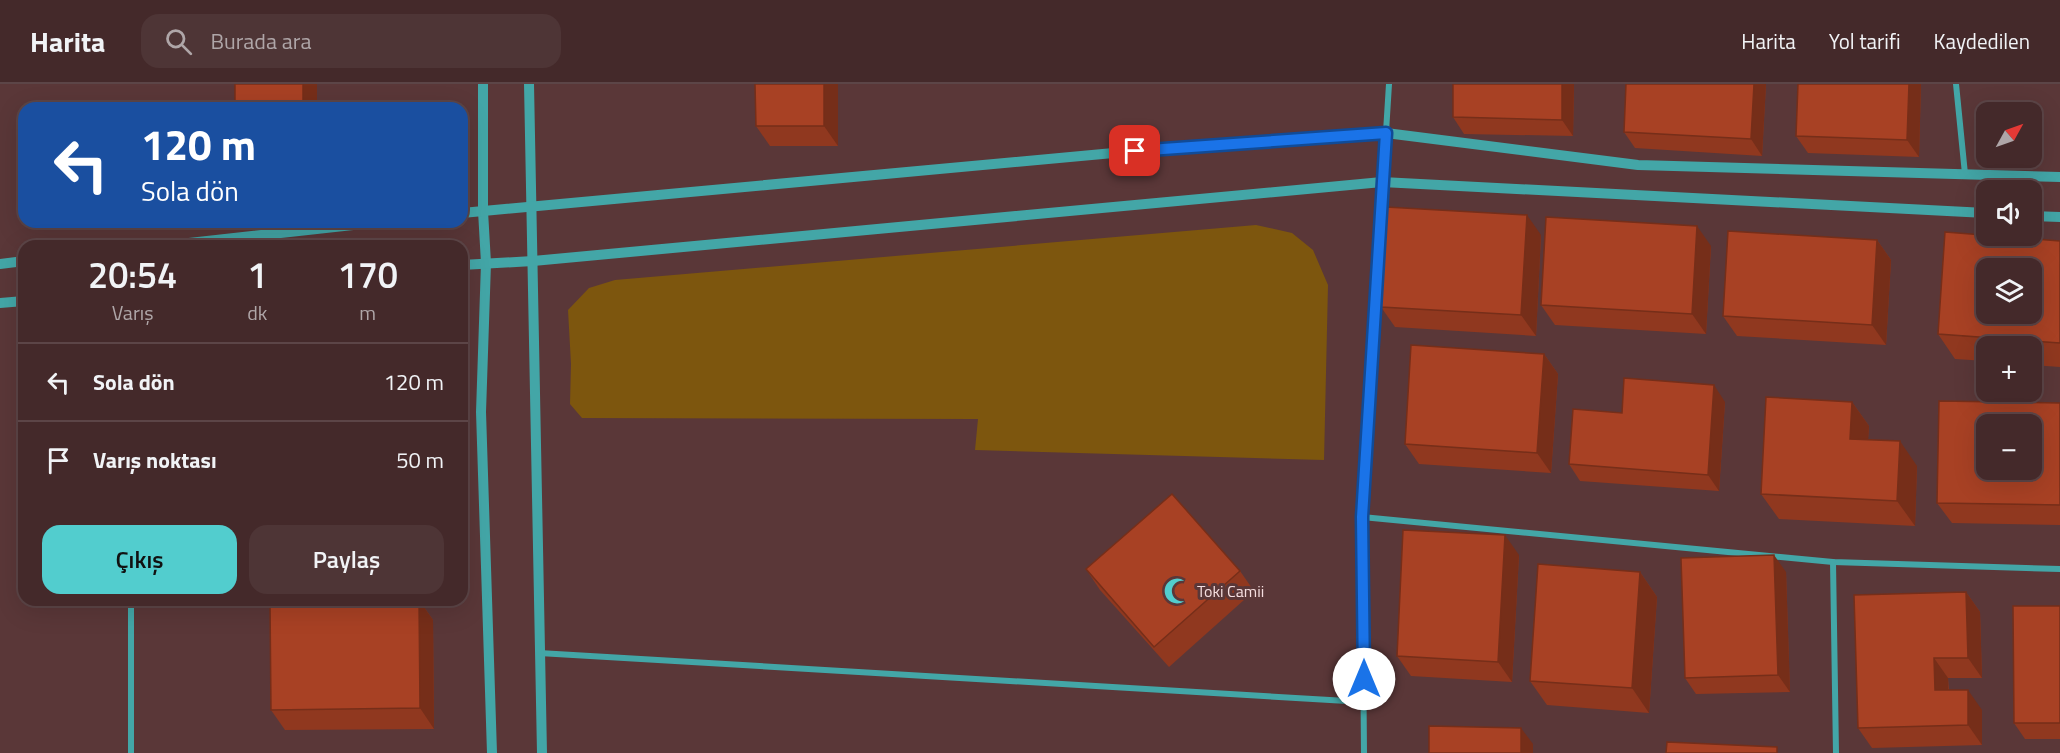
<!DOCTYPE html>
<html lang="tr">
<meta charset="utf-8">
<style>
:root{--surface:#44292a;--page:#4e3536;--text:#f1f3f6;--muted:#afa6a8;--line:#5c4547;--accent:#52cdce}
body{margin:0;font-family:"Titillium Web",sans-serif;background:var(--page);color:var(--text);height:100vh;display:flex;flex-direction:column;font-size:22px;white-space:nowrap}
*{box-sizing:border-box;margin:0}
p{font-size:20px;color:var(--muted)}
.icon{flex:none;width:33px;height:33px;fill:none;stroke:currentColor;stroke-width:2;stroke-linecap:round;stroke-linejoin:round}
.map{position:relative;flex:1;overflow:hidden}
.drawer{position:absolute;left:18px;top:156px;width:450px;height:366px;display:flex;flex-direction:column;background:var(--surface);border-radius:18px;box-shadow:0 6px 24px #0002,0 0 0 2px var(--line)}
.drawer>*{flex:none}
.top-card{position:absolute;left:18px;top:18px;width:450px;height:126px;border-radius:18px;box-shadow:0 6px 24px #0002,0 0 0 2px var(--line);background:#1a4fa0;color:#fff;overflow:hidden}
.needle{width:39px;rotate:50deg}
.buttons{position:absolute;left:1976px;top:18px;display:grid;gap:12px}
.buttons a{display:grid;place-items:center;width:66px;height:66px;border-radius:12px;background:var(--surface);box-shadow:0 6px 24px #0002,0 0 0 2px var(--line);font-size:30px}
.pin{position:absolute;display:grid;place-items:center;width:51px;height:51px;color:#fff;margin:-26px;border-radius:12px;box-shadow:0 3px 9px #0006}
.me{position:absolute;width:66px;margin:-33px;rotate:0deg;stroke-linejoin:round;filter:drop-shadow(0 0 4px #0008)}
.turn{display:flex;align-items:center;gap:21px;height:126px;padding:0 24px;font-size:27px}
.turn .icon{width:78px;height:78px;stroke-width:2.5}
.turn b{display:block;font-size:42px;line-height:51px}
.eta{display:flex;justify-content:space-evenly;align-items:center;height:102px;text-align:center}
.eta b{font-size:36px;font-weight:600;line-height:42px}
.cta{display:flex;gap:12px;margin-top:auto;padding:12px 24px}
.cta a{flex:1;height:69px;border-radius:18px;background:var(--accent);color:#111;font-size:24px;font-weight:600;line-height:69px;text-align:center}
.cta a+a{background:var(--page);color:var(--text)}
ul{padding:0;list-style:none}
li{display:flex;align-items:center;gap:18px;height:78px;padding:0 24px;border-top:2px solid var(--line)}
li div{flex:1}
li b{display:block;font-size:22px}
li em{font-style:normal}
header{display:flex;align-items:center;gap:36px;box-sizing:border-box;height:84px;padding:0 30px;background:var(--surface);border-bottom:2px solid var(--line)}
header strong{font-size:28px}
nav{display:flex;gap:33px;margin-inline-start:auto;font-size:21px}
.search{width:420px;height:54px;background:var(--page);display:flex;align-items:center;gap:15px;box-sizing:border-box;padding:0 21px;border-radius:18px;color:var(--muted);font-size:22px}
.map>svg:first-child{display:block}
.green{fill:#7d560e}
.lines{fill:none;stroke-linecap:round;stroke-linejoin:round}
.minor{stroke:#43a6a7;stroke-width:6}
.tertiary{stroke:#43a6a7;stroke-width:10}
.wall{fill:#90381f}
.shaded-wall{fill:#762e19}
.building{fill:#a84124;stroke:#762e19;stroke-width:1.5;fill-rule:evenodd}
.route-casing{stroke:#114b97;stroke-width:15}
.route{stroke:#1a73e8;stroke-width:10}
.labels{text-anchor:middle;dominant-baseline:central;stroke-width:6;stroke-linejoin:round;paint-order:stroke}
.poi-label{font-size:16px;fill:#f5dedf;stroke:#5a3738;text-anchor:start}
</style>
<header>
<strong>Harita</strong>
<div class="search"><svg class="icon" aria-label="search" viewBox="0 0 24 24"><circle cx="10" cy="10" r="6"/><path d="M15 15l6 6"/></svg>Burada ara</div>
<nav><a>Harita</a><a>Yol tarifi</a><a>Kaydedilen</a></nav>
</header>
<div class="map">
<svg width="2060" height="669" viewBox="0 0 2060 669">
<rect width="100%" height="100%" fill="#5a3738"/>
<path class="green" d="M1256 141 1292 149 1313 166 1328 201 1324 376 975 366 978 335 582 334 570 320 571 280 568 226 589 204 615 196Z"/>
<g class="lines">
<g class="minor">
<path d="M1956 0 1965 90"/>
<path d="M1362 433 1833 478 2060 485"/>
<path d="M1833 478 1836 669"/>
<path d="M131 516V669"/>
<path d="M539 569 1364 618"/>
<path d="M1364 669 1362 433 1389 0"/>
</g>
<g class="tertiary">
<path d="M483 0V127L486 179 481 328 492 669"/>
<path d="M529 0 542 669"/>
<path d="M462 129 1135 67 1386 49 1638 81 2060 93"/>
<path d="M2031 132 2060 133"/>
<path d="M162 162 380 138"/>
<path d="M0 180 24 177"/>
<path d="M462 181 533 177 1382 98 1986 129"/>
<path d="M0 219 24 217"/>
</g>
</g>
<g class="wall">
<path d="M838 0V62H770L756 42Z"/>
<path d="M1453 0H1574L1573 52 1464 50 1453 33Z"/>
<path d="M1626 0H1766L1762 72 1635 64 1624 48Z"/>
<path d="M1921 0 1919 73 1808 69 1796 52Z"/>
<path d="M1541 151 1536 252 1395 243 1381 223Z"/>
<path d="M1877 156 1891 176 1886 261 1737 252 1723 232Z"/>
<path d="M2060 157V283L2031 281V262H1986V277L1955 275 1938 250Z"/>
<path d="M1711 162 1706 250 1555 241 1541 221Z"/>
<path d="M1544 270 1558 290 1551 389 1419 380 1405 360Z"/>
<path d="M1725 318 1719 407 1580 397 1569 380 1622 329Z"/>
<path d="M1852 318 1869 342 1868 355 1917 382 1915 442 1779 435 1761 410Z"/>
<path d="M2060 319V441L1952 439 1937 419Z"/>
<path d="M1519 471 1512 598 1411 592 1397 572Z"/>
<path d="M1086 485 1240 487 1254 507 1169 583 1100 506Z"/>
<path d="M1640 488 1657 513 1649 629 1547 621 1530 597Z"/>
<path d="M1786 488 1790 608 1696 610 1685 594Z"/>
<path d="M1966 508 1980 528 1982 594H1948L1949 606 1982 626V661L1872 664 1858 644Z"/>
<path d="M419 516 433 536 434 645 285 646 271 626Z"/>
<path d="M2060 522V655H2025L2014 639Z"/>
</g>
<g class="shaded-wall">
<rect x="303" y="0" width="14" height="24"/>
<path d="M824 0H838V62L824 42Z"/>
<path d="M1562 0H1574L1573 52 1562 36Z"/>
<path d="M1754 0H1766L1762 72 1751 55Z"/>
<path d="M1909 0H1921L1919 73 1907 56Z"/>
<path d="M1527 131 1541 151 1536 252 1521 231Z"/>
<path d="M1697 142 1711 162 1706 250 1692 230Z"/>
<path d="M1877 156 1891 176 1886 261 1872 241Z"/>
<path d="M1544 270 1558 290 1551 389 1537 369Z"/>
<path d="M1714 301 1725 318 1719 407 1708 391Z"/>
<path d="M1852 318 1869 342 1867 379 1850 355Z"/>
<path d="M1900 357 1917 382 1915 442 1897 417Z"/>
<path d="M1505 451 1519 471 1512 598 1498 578Z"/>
<path d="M1774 471 1786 488 1790 608 1778 591Z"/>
<path d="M1640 488 1657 513 1649 629 1632 604Z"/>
<path d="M1966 508 1980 528 1982 594 1968 574Z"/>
<path d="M419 516 433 536 434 645 420 624Z"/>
<path d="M1934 574 1948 594 1949 627 1935 606Z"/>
<path d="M1968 606 1982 626V661L1968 641Z"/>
<path d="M1521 644 1533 660V669H1521Z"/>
</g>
<g class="building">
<rect x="235" y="0" width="68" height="24"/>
<path d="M755 0H824V42H756Z"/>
<path d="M1453 0H1562V36L1453 33Z"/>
<path d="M1626 0H1754L1751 55 1624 48Z"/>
<path d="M1798 0H1909L1907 56 1796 52Z"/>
<path d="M1386 123 1527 131 1521 231 1381 223Z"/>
<path d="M1546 133 1697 142 1692 230 1541 221Z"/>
<path d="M1728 147 1877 156 1872 241 1723 232Z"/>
<path d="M1945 148 2060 157V259L1938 250ZM1986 184H2031V230H1986Z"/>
<path d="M1411 261 1544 270 1537 369 1405 360Z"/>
<path d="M1624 294 1714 301 1708 391 1569 380 1573 325 1622 329Z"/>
<path d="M1766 313 1852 318 1850 355 1900 357 1897 417 1761 410Z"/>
<path d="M1939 317 2060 319V421L1937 419ZM1986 340H2031V386H1986Z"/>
<path d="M1172 410 1240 487 1154 563 1086 485Z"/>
<path d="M1403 446 1505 451 1498 578 1397 572Z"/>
<path d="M1774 471 1778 591 1685 594 1681 474Z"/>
<path d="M1538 480 1640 488 1632 604 1530 597Z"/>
<path d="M1966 508 1968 574H1934L1935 606H1968V641L1858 644 1854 511Z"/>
<path d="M419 516 420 624 271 626 270 517Z"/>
<path d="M2013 522H2060V639H2014Z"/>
<path d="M1429 642 1521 644V669H1429Z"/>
<path d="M1667 658 1777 663V669H1666Z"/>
</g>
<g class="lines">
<g class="route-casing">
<path id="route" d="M1135 67 1386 49 1362 433 1364 595"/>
</g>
<use href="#route" class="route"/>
</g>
<defs>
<g id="mosque-bare" transform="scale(2.07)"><path d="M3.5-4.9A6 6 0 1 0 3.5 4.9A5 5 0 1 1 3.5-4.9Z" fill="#52cdce" stroke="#5a3738" stroke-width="2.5" paint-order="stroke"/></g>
</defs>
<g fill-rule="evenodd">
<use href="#mosque-bare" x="1177" y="507"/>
</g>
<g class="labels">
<g class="poi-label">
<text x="1197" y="507">Toki Camii</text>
</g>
</g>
</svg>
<div class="buttons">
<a><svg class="needle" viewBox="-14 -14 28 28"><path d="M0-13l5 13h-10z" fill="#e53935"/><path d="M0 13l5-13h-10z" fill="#afa6a8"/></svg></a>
<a><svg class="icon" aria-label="sound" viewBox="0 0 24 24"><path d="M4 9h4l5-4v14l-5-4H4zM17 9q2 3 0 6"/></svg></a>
<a><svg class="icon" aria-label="layers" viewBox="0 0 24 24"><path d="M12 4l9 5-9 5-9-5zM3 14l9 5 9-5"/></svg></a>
<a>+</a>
<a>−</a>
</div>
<div class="pin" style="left:1135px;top:67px;background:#d93025"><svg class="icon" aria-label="arrive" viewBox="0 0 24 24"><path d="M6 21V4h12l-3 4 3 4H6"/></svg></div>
<svg class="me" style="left:1364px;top:595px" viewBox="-20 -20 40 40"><circle r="19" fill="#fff"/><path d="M0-13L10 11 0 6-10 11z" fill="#1a73e8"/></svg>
<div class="top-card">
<div class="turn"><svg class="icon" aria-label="left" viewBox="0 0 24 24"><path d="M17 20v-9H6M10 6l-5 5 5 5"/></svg><div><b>120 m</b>Sola dön</div></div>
</div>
<section class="drawer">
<div class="eta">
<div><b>20:54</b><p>Varış</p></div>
<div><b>1</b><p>dk</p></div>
<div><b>170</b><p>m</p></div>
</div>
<ul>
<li><svg class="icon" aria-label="left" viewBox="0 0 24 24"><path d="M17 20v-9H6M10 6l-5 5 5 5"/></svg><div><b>Sola dön</b></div><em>120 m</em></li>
<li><svg class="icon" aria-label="arrive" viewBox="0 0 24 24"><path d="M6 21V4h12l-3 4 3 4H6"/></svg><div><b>Varış noktası</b></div><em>50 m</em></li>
</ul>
<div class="cta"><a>Çıkış</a><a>Paylaş</a></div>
</section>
</div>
